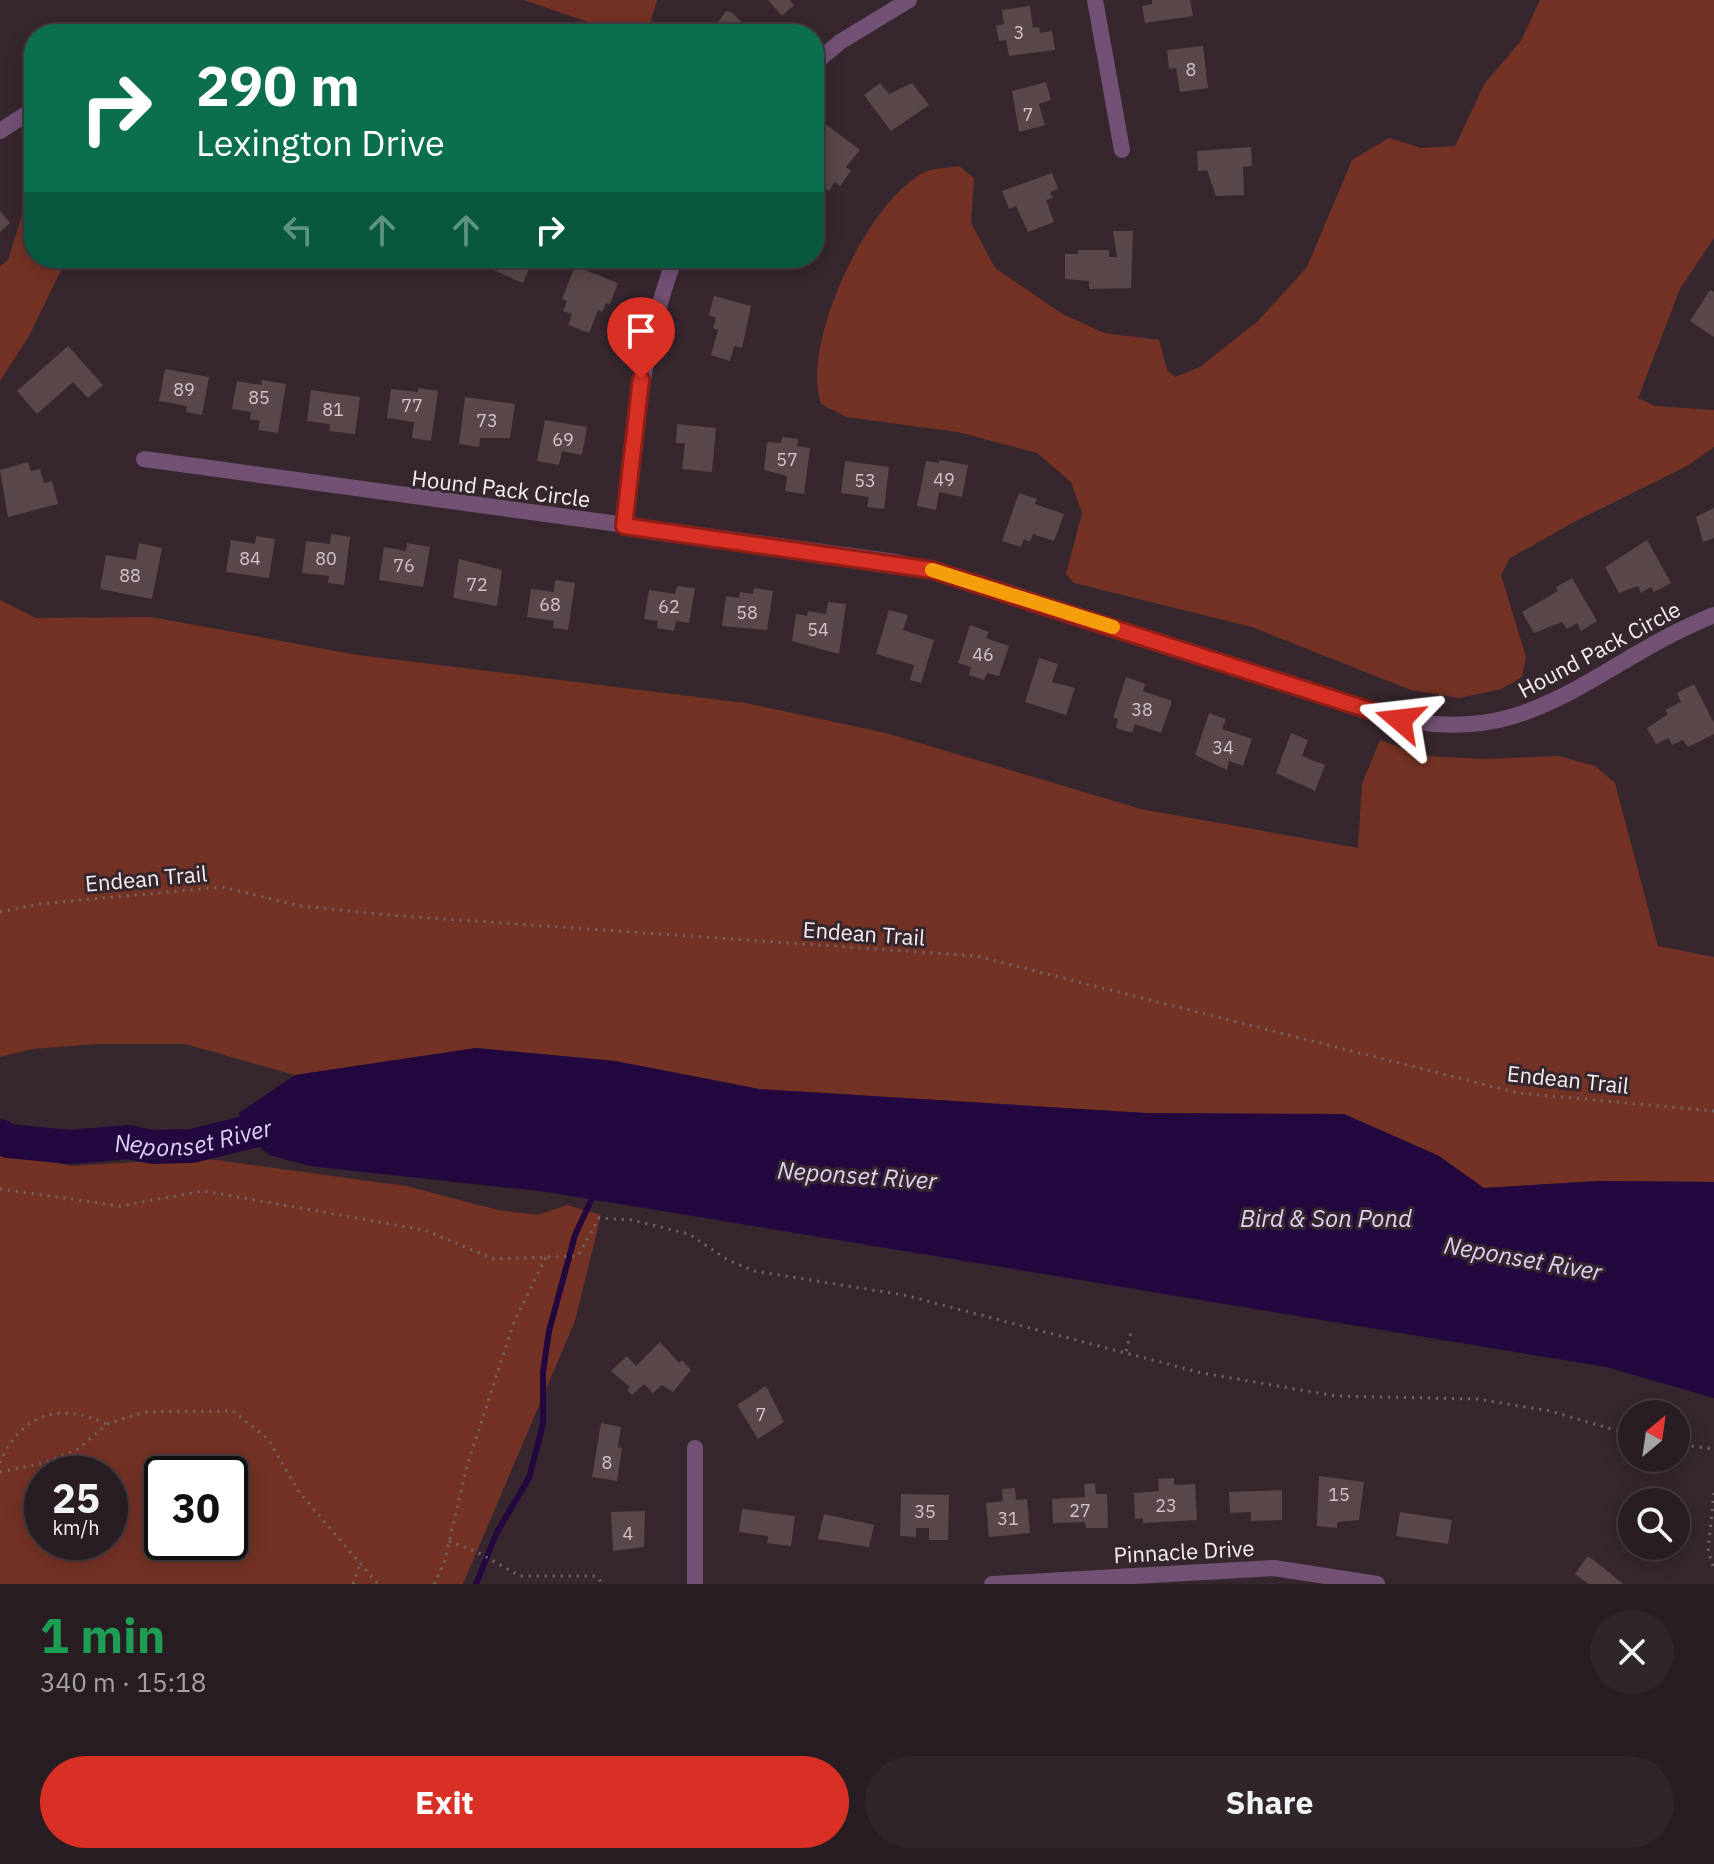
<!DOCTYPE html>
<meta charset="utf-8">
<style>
:root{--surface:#281d22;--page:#30262a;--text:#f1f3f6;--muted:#a5a2a5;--line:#443b40;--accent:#d93025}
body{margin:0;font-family:"IBM Plex Sans",sans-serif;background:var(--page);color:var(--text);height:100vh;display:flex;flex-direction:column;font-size:30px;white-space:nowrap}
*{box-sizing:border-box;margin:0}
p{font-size:26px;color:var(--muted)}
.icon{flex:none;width:44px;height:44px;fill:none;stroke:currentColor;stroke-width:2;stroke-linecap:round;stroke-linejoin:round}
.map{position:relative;height:1584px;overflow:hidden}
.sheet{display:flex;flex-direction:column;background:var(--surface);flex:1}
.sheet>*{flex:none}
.banner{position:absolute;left:24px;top:24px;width:800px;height:244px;border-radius:32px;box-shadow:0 4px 20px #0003,0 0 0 2px var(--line);background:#0b6e4f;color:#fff;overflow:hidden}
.needle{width:52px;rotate:29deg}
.controls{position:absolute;left:1618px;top:1400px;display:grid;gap:16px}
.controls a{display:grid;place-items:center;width:72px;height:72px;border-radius:50%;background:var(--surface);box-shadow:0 4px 20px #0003,0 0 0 2px var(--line);font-size:40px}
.speed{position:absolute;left:24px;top:1456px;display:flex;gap:16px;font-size:40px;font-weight:700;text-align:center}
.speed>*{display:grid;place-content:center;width:104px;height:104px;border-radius:50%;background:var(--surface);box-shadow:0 4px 20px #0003,0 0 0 2px var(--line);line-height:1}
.speed small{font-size:20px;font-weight:400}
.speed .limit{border:4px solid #111;border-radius:12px;background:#fff;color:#111}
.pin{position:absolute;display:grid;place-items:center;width:68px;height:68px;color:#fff;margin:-82px -34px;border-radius:50% 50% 50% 0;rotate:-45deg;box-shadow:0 0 8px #0007}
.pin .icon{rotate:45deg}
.me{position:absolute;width:88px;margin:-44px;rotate:287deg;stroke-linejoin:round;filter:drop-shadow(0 0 6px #0008)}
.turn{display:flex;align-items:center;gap:28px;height:168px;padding:0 40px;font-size:36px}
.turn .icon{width:104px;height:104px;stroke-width:2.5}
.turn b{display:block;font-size:56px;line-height:68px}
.lanes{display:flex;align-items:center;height:76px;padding:0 40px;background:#0003;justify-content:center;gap:40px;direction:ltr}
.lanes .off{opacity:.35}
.round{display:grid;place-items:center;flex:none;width:84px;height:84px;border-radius:42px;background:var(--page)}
.head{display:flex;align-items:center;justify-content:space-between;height:136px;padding:0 40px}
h1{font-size:48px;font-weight:800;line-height:60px;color:#1e9e55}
.primary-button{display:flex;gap:16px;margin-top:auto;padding:16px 40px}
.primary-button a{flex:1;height:92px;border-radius:48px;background:var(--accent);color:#fff;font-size:32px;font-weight:800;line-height:92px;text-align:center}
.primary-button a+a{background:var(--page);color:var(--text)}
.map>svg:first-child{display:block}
.green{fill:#743225;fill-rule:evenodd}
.water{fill:#23083f}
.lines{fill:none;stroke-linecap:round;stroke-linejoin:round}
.stream{stroke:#23083f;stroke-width:6}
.river{stroke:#23083f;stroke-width:34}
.building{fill:#594749}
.path{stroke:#72656b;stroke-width:3;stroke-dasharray:2 6;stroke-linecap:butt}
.minor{stroke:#735175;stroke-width:16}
.route-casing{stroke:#8d1f18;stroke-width:20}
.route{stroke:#d93025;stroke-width:14}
.slow{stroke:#f59e0b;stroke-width:14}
.labels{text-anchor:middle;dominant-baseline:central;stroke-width:6;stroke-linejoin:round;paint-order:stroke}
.number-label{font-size:18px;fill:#d1c5c9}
.street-label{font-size:22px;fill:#f9eff4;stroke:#36272e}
.water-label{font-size:24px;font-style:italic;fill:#ded2f6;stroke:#36272e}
</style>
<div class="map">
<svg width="1714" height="1584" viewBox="0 0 1714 1584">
<rect width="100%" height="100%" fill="#36272e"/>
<g class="green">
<path d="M524 0H657L647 34H623Z"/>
<path d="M1540 0H1714V238L1680 289 1638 398 1655 406 1714 410V447L1689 465 1574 522 1510 558 1501 575 1526 657 1522 677 1501 689 1459 698 1411 690 1252 627 1074 583 1066 574 1082 513 1071 482 1037 453 958 432 846 417 821 404C800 344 867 203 923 173 932 168 948 168 959 166L974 178 971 223 995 268 1061 313 1104 333 1159 340 1167 370 1175 377 1200 367 1258 321 1307 267 1352 160 1389 138 1421 148 1455 146 1485 83 1521 41Z"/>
<path d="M34 176V258L66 260 29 336 0 381V266L8 260Z"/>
<path d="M0 600 36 618 151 617 358 655 745 703 886 733 1141 809 1358 848 1362 784 1380 740 1425 756 1486 759 1558 756 1595 766 1615 783 1658 946 1714 957V1182L1599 1181 1483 1188 1439 1156 1344 1114 1145 1113 759 1089 615 1061 476 1048 295 1075 185 1044H95L32 1049 0 1057Z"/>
<path d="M0 1151 72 1166 201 1158 406 1186 498 1210 538 1215 567 1205 601 1215 575 1321 463 1584H0ZM42 1474H110V1542H42ZM230 1474V1542H162V1474Z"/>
</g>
<path class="water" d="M476 1048 615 1061 759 1089 1145 1113 1344 1114 1439 1156 1484 1188 1599 1181 1714 1182V1398L1606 1367 547 1192 309 1166 270 1155 241 1133 239 1113 295 1075Z"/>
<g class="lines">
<path class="stream" d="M476 1584 497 1532 529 1478 543 1424V1372L549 1331 575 1235 594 1194"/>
<path class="river" id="s1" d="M0 1136 8 1141 70 1147 129 1142 152 1147 192 1146 286 1123"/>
</g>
<g class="building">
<path d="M768 0H790L794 5 782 16Z"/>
<path d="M1152 0H1190L1193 16 1145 23 1142 6 1152 4Z"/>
<path d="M1030 6 1033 28 1039 27 1040 33 1052 31 1055 50 1009 56 1006 40 999 41 996 26 1004 24 1002 10Z"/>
<path d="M726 11 731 12 754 34H710Z"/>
<path d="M1203 46 1208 88 1180 92 1176 68 1169 69 1167 50Z"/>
<path d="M1046 82 1051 100 1039 104 1045 125 1019 132 1012 91Z"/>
<path d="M880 83 889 94 912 83 929 105 891 131 864 95Z"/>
<path d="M820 120 860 150 846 167 851 171 840 186 835 182 829 191 814 179V155L821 145 814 140V128Z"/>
<path d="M1251 147 1252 166 1243 167 1244 195 1216 196 1207 170 1198 171 1197 151Z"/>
<path d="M1052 173 1058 189 1050 192 1053 198 1046 200 1054 222 1028 232 1016 206 1009 209 1002 191Z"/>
<path d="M0 211 10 223 0 232Z"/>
<path d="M1113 231H1133L1131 288 1089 289V281L1065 279V254H1078V250H1109V257H1117Z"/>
<path d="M487 258H534L523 283 484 266Z"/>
<path d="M751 258H782L779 263 771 259 764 268Z"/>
<path d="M575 266 618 283 610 304 606 303 602 312 598 310 589 333 568 325 572 314 563 311 567 301 562 299Z"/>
<path d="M1710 290 1714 292V337L1690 321Z"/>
<path d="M714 296 751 306 742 348 734 346 730 361 711 355 718 330 713 328 716 318 709 315Z"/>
<path d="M68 346 103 385 88 398 73 382 37 414 17 391Z"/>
<path d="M165 369 209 377 202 415 186 412 187 406 159 401Z"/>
<path d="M262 380 286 384 278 433 258 430 260 421 250 419 251 412 232 409 237 381 261 385Z"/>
<path d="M418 388 438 391 431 441 412 438 414 422 387 418 391 389 418 392Z"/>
<path d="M311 390 360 397 355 434 329 431 330 424 307 421Z"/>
<path d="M465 397 515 404 510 438H480L479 447 459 444Z"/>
<path d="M545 420 587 427 582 455 562 451 559 465 537 461Z"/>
<path d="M677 424 716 428 712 472 682 469 685 443H676Z"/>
<path d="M782 437 798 439 797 446 810 448 804 494 785 491 787 476 764 470 767 442 781 443Z"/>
<path d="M939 460 968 465 962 497 939 492 936 510 917 506 926 461 939 463Z"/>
<path d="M845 461 889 467 884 509 867 507 869 497 841 493Z"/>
<path d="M28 462 31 471 40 469 44 483 52 481 58 504 8 517 0 470Z"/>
<path d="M1019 493 1037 499 1035 504 1064 514 1054 541 1033 534 1030 542 1024 539 1021 547 1002 541Z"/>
<path d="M1714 508V538L1703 542 1696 517Z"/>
<path d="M331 534 350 537 344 585 328 583 329 576 302 573 306 541 330 544Z"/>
<path d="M256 536 275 539 269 578 226 572 231 540 255 544Z"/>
<path d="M1647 540 1671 583 1654 592 1651 587 1641 593 1638 586 1619 593 1605 567Z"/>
<path d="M139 543 162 548 152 599 100 589 106 555 136 560Z"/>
<path d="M407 543 430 547 423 587 379 580 384 547 406 551Z"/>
<path d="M459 559 502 570 497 606 453 598Z"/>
<path d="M1572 578 1597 621 1581 631 1577 623 1567 629 1562 622 1534 633 1522 612 1558 591 1556 587Z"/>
<path d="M555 580 575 583 568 630 553 628 554 621 527 617 531 589 554 592Z"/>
<path d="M677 586 695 588 689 623 676 621 674 631 657 628 658 621 644 619 649 590 675 594Z"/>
<path d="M754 588 773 591 767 630 722 626 726 596 739 598 740 592 753 594Z"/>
<path d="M828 602 846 604 839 654 792 641 796 614 807 616 808 611 826 614Z"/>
<path d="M889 610 908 615 903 630 934 640 921 683 910 680 914 665 876 654Z"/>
<path d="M970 625 989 632 986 638 1009 646 999 676 987 673 984 680 969 675 971 667 958 663Z"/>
<path d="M1039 658 1058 664 1052 682 1075 688 1066 715 1025 702Z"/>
<path d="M1126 677 1145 684 1143 691 1172 701 1161 733 1135 724 1132 733 1116 728 1118 719 1113 718Z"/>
<path d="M1694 684 1714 723V734L1688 747 1683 740 1672 745 1669 738 1656 744 1647 728 1668 714 1665 710 1681 702 1677 693Z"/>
<path d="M1209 713 1226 719 1222 729 1252 739 1243 766 1229 761 1227 770 1195 755Z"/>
<path d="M1291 733 1308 740 1302 756 1325 765 1315 791 1276 773Z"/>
<path d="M660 1342 679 1363 682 1360 691 1370 673 1392 662 1385 653 1393 644 1384 632 1395 627 1390 630 1387 611 1371 627 1356 636 1366Z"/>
<path d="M766 1386 784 1422 758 1439 737 1405Z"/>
<path d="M601 1423 621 1427 618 1447 622 1448 617 1481 592 1477Z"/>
<path d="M1319 1476 1364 1482 1359 1520 1337 1522V1528L1317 1526Z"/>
<path d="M1174 1478V1485L1195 1484 1197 1520 1143 1523V1518L1135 1519 1134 1493 1159 1491 1158 1479Z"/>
<path d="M1095 1483 1096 1494H1107L1108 1528H1086L1085 1522 1053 1523 1052 1499 1085 1497 1084 1484Z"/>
<path d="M1015 1488 1016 1500 1027 1499 1030 1533 989 1537 986 1503 1003 1501 1002 1489Z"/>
<path d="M1282 1490V1520L1251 1521V1512L1230 1513 1229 1492Z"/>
<path d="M901 1494 949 1495 948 1540H929V1528H916V1537L900 1536Z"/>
<path d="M742 1509 795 1516 791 1546 767 1543 768 1536 739 1532Z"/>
<path d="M645 1511 644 1547 613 1551 611 1512Z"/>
<path d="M1400 1512 1452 1520 1448 1544 1396 1536Z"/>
<path d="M824 1514 874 1525 869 1547 818 1539Z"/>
<path d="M1588 1556 1605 1569 1623 1584H1589L1575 1574Z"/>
</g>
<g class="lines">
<g class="path">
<path d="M0 912 39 904 222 887 301 906 388 915 976 956 1518 1093 1714 1111"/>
<path d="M0 1189 120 1206 204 1191 424 1230 494 1259 578 1256 599 1218 632 1220 689 1234 728 1260 754 1271 904 1295 1202 1373 1336 1396 1477 1399 1550 1411 1632 1435"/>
<path d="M1126 1351 1131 1332"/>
<path d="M1676 1444 1714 1449"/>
<path d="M0 1463C21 1413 60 1402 107 1424"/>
<path d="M0 1472 43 1463 78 1449 107 1424 144 1412 233 1411 268 1439 299 1492 378 1584"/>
<path d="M1714 1493 1708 1551 1714 1569"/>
<path d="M449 1541 479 1553 520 1576H595L604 1584"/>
<path d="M353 1584 360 1564"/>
<path d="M434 1584 444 1563 467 1466 514 1322 546 1257"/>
</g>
<g class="minor">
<path d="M1095 0 1122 150"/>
<path d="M814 64 840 42 909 0"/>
<path d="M0 131 34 109"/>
<path d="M144 459 896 562 976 582 1378 713C1528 758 1589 665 1714 615"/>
<path d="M624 526C635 435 642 344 675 258"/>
<path d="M695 1448V1584"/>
<path d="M992 1584 1274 1568 1377 1584"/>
</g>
</g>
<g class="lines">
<g class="route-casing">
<path id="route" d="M641 379 624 526 932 570 1400 720"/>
</g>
<use href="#route" class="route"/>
<path class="slow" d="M932 570 1113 627"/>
</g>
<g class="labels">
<g class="number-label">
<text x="1019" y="32">3</text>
<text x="1191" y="69">8</text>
<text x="1028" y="114">7</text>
<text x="184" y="389">89</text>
<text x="259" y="397">85</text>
<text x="412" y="405">77</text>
<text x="333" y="409">81</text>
<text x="487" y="420">73</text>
<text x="563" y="439">69</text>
<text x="787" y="459">57</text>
<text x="944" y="479">49</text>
<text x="865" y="480">53</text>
<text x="250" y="558">84</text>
<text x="326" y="558">80</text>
<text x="404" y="565">76</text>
<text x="130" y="575">88</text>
<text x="477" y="584">72</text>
<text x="550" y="604">68</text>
<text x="669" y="606">62</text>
<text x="747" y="612">58</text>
<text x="818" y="629">54</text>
<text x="983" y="654">46</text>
<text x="1142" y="709">38</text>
<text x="1223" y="747">34</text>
<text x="761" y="1414">7</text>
<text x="607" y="1462">8</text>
<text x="1339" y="1494">15</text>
<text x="1166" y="1505">23</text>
<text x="1080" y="1510">27</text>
<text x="925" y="1511">35</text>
<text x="1008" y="1518">31</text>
<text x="628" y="1533">4</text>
</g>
<g class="street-label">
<text transform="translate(501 488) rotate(7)">Hound Pack Circle</text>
<text transform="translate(1599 649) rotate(-28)">Hound Pack Circle</text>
<text transform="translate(146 878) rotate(-5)">Endean Trail</text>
<text transform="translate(864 933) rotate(4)">Endean Trail</text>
<text transform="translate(1568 1079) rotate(6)">Endean Trail</text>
<text transform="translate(1184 1551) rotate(-3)">Pinnacle Drive</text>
</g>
<g class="water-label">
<text stroke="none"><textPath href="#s1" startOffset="196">Neponset River</textPath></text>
<text transform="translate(857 1175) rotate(4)">Neponset River</text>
<text x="1326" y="1218">Bird &amp; Son Pond</text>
<text transform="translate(1523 1258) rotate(10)">Neponset River</text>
</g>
</g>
</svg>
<div class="controls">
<a><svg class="needle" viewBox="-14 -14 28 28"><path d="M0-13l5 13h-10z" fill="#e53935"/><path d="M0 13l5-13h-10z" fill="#a5a2a5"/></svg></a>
<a><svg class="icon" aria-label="search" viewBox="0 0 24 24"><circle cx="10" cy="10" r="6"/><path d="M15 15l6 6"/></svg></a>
</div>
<div class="speed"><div>25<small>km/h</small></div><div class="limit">30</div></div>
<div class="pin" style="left:641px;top:379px;background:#d93025"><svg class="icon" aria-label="arrive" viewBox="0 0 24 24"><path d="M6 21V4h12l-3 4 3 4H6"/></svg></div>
<svg class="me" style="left:1400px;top:720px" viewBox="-20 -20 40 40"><path d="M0-17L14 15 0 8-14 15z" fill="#d93025" stroke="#fff" stroke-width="4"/></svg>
<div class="banner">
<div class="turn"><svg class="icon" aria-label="right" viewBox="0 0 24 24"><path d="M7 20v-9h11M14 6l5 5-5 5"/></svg><div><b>290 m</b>Lexington Drive</div></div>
<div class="lanes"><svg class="icon off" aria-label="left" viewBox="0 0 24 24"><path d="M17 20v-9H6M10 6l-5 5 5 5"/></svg><svg class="icon off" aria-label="ahead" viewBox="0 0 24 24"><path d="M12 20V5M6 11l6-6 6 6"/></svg><svg class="icon off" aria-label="ahead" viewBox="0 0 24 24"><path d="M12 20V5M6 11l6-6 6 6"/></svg><svg class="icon" aria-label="right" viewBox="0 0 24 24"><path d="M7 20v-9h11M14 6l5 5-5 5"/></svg></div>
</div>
</div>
<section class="sheet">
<div class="head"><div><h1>1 min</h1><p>340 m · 15:18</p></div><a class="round"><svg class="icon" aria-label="close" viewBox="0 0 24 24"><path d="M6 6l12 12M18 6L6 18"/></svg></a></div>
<div class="primary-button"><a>Exit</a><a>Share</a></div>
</section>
